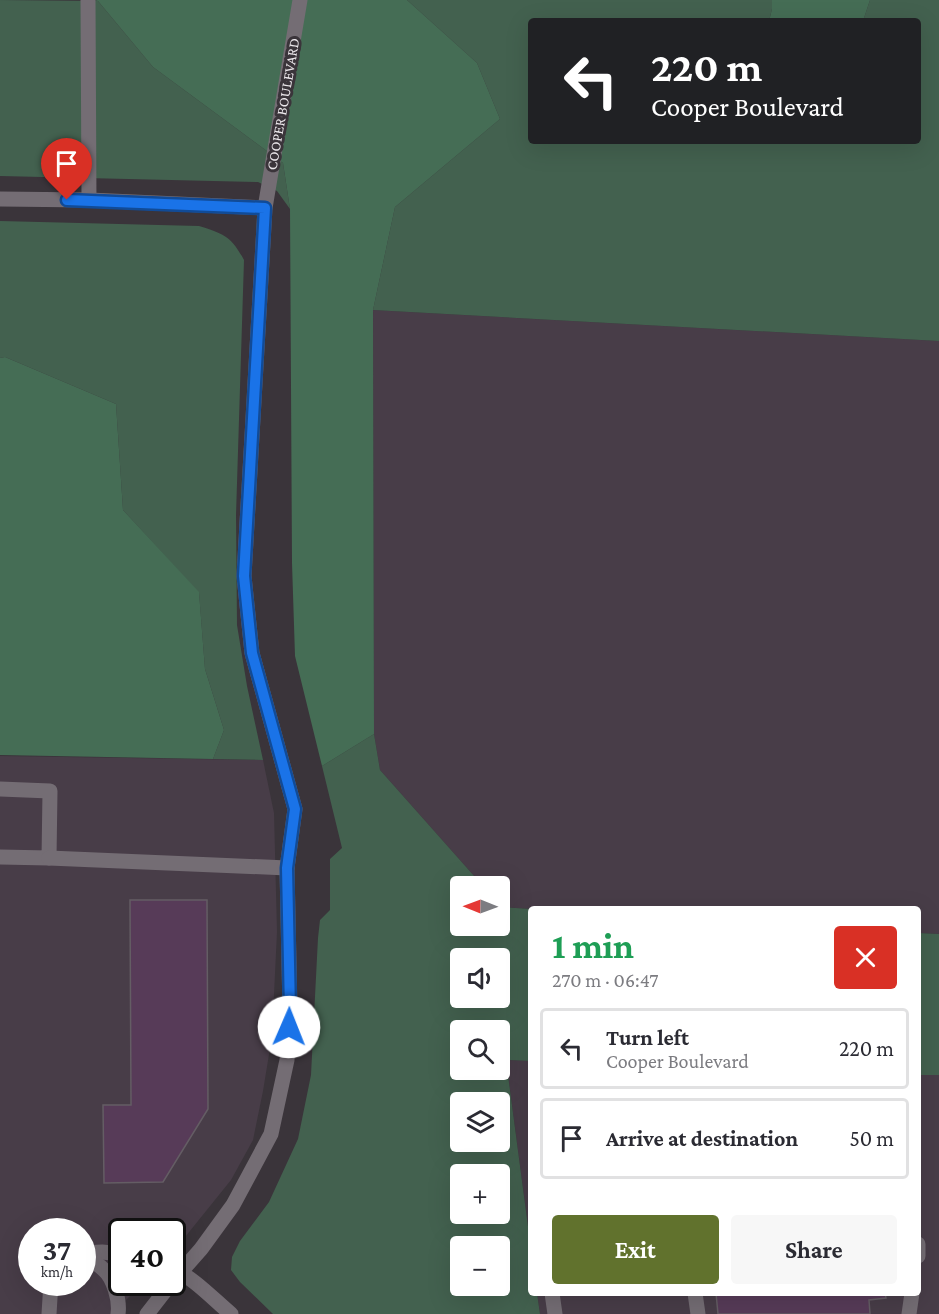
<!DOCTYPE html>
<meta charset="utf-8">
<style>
:root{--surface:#fff;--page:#f7f7f7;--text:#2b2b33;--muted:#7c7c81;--line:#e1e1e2;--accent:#61722d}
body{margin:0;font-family:"Crimson Pro",serif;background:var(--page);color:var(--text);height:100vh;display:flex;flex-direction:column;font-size:22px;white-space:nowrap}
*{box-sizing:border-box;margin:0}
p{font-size:20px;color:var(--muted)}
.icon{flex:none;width:33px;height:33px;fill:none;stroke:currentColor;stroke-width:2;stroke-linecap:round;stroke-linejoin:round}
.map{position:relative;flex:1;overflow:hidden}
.details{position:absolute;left:528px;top:906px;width:393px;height:390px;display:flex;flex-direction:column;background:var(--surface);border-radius:6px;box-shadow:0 6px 24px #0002}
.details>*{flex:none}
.banner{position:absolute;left:528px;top:18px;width:393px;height:126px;border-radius:6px;box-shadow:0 6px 24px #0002;background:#202124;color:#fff;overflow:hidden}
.needle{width:39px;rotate:271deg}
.controls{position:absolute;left:450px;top:876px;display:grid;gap:12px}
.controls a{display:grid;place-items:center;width:60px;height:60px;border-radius:6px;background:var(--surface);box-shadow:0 6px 24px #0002;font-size:30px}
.speed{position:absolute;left:18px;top:1218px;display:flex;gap:12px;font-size:30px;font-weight:700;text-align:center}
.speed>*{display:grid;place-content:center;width:78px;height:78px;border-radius:50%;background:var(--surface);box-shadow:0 6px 24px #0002;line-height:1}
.speed small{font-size:15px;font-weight:400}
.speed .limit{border:3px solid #111;border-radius:9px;background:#fff;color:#111}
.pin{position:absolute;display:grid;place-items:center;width:51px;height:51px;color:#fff;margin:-62px -26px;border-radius:50% 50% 50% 0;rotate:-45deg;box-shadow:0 0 6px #0007}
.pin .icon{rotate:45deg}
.me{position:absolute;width:66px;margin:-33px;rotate:1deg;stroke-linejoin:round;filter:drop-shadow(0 0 4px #0008)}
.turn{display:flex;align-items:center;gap:21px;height:126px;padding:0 24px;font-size:27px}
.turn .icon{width:78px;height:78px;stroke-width:2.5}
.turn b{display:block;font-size:42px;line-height:51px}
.round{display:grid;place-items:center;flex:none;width:63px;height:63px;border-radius:6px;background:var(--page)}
.overview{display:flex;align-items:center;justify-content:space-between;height:102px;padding:0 24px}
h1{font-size:36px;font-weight:700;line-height:45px;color:#1e9e55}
.action{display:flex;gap:12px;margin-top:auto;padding:12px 24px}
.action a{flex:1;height:69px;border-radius:6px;background:var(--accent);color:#fff;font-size:24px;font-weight:700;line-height:69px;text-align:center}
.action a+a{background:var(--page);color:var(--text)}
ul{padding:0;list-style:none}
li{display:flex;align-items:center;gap:18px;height:81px;margin:0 12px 9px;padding:0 12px;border:3px solid var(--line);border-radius:6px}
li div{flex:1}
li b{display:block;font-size:22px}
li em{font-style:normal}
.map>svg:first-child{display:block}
.built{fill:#483d48;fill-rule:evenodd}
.green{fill:#43614f;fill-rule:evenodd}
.forest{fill:#456d55}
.building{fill:#573b58;stroke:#645d64;stroke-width:1.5}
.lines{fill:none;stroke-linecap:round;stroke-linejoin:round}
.minor{stroke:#746d74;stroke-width:15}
.route-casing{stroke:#114b97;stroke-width:15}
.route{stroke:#1a73e8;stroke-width:10}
.labels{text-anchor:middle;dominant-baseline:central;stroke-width:6;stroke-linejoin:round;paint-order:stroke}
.street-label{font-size:15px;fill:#eae6ea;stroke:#3a343a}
</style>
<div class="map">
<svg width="939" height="1314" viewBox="0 0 939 1314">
<rect width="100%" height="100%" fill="#3a343a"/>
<g class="built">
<path d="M373 310 939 341V934L918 933V909H531L502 907 500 905V886H483L380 770 374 734Z"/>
<path d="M0 756 263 760 274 813 277 932 272 1036 263 1091 253 1140 231 1180 173 1252 172 1232H122V1282L143 1283 112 1314H0ZM32 1232H82V1282H32Z"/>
<path d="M506 1060 531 1061V1249Z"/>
<path d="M918 1075H939V1314H540L537 1293H918Z"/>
</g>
<g class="green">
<path d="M0 0 98 1 153 67 283 163 290 209 277 191 258 182 0 176Z"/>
<path d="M407 0H772V9L769 21H531V141H918V21H863L870 0H939V341L373 310 395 207 500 119 477 63Z"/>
<path d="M0 221 199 226C224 234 231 236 244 260L236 515 237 625 247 686 263 760 213 759 224 730 205 669 199 593 123 510 116 404 5 357 0 358Z"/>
<path d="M374 734 380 770 483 886H460V926H500V905L502 907 531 909V1061L506 1060 531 1249V1293H537L540 1314H273L240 1282 231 1270 232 1257 240 1241 269 1202 298 1139 311 1075 318 938 320 920 330 910V859L342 848 322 766ZM460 958H500V998H460ZM460 1030H500V1070H460ZM500 1102V1142H460V1102ZM460 1174H500V1214H460ZM460 1246H500V1286H460Z"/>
<path d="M918 933 939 934V1075H918Z"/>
</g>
<g class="forest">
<path d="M93 0H407L477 63 500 119 395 207 373 310 374 734 322 766 295 656 292 563 290 209 283 163 153 67 98 1Z"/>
<path d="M772 0H870L863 21H769L772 9Z"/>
<path d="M5 357 116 404 123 510 199 592 205 669 224 730 213 759 0 755V358Z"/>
</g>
<g class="building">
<path d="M130 900H207L208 1109 163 1182 104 1183 103 1105H131Z"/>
<path d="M716 1293H885L886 1298 869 1300 870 1314H718Z"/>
</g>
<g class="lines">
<g class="minor">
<path d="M88 0 89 200"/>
<path d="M0 199 89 200 265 208"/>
<path d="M0 789 50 791 49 858 0 857"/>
<path d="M49 858 287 868"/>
<path d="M918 1244V1256"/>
<path d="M82 1253 102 1252 122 1254"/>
<path d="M82 1255C89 1259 97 1263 103 1269 114 1278 120 1301 118 1314"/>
<path d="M172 1268C195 1279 212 1298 231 1314"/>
<path d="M172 1282 201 1249 233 1205 271 1134 287 1060 290 1011 287 868 295 809 252 653 244 576 265 208 300 0"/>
<path d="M552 1293 555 1314"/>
<path d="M695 1293 698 1314"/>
<path d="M49 1314 51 1282"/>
<path d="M147 1314 172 1282"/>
<path d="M909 1314 912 1293"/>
</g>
</g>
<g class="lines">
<g class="route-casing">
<path id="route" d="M67 200 265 208 244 576 252 653 295 809 287 868 290 1011 289 1027"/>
</g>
<use href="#route" class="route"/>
</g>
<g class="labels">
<g class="street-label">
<text transform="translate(283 104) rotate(-80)">COOPER BOULEVARD</text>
</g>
</g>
</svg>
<div class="controls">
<a><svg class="needle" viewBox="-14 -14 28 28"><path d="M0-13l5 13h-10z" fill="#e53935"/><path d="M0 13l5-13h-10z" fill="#7c7c81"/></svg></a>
<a><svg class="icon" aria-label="sound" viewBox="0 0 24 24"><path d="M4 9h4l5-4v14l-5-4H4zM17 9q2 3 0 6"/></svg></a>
<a><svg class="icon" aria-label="search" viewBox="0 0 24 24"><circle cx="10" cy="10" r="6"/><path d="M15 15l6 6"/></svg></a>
<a><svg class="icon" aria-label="layers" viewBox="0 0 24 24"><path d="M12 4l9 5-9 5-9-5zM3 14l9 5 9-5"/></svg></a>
<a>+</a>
<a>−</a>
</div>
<div class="speed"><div>37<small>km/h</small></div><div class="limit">40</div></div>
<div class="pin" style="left:67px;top:200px;background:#d93025"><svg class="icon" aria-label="arrive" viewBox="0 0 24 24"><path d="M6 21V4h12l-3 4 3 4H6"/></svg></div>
<svg class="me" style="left:289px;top:1027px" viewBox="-20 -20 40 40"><circle r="19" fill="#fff"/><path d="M0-13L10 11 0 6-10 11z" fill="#1a73e8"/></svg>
<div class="banner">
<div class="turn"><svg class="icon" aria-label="left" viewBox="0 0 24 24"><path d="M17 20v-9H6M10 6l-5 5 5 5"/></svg><div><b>220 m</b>Cooper Boulevard</div></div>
</div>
<section class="details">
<div class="overview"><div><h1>1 min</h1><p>270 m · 06:47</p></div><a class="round" style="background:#d93025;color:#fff"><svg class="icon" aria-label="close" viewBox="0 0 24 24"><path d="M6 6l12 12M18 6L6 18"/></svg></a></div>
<ul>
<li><svg class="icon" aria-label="left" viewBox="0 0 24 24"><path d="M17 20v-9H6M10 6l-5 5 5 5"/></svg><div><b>Turn left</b><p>Cooper Boulevard</p></div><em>220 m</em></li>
<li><svg class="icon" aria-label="arrive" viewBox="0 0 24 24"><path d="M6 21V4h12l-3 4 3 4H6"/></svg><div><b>Arrive at destination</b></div><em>50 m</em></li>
</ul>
<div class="action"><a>Exit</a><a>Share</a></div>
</section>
</div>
